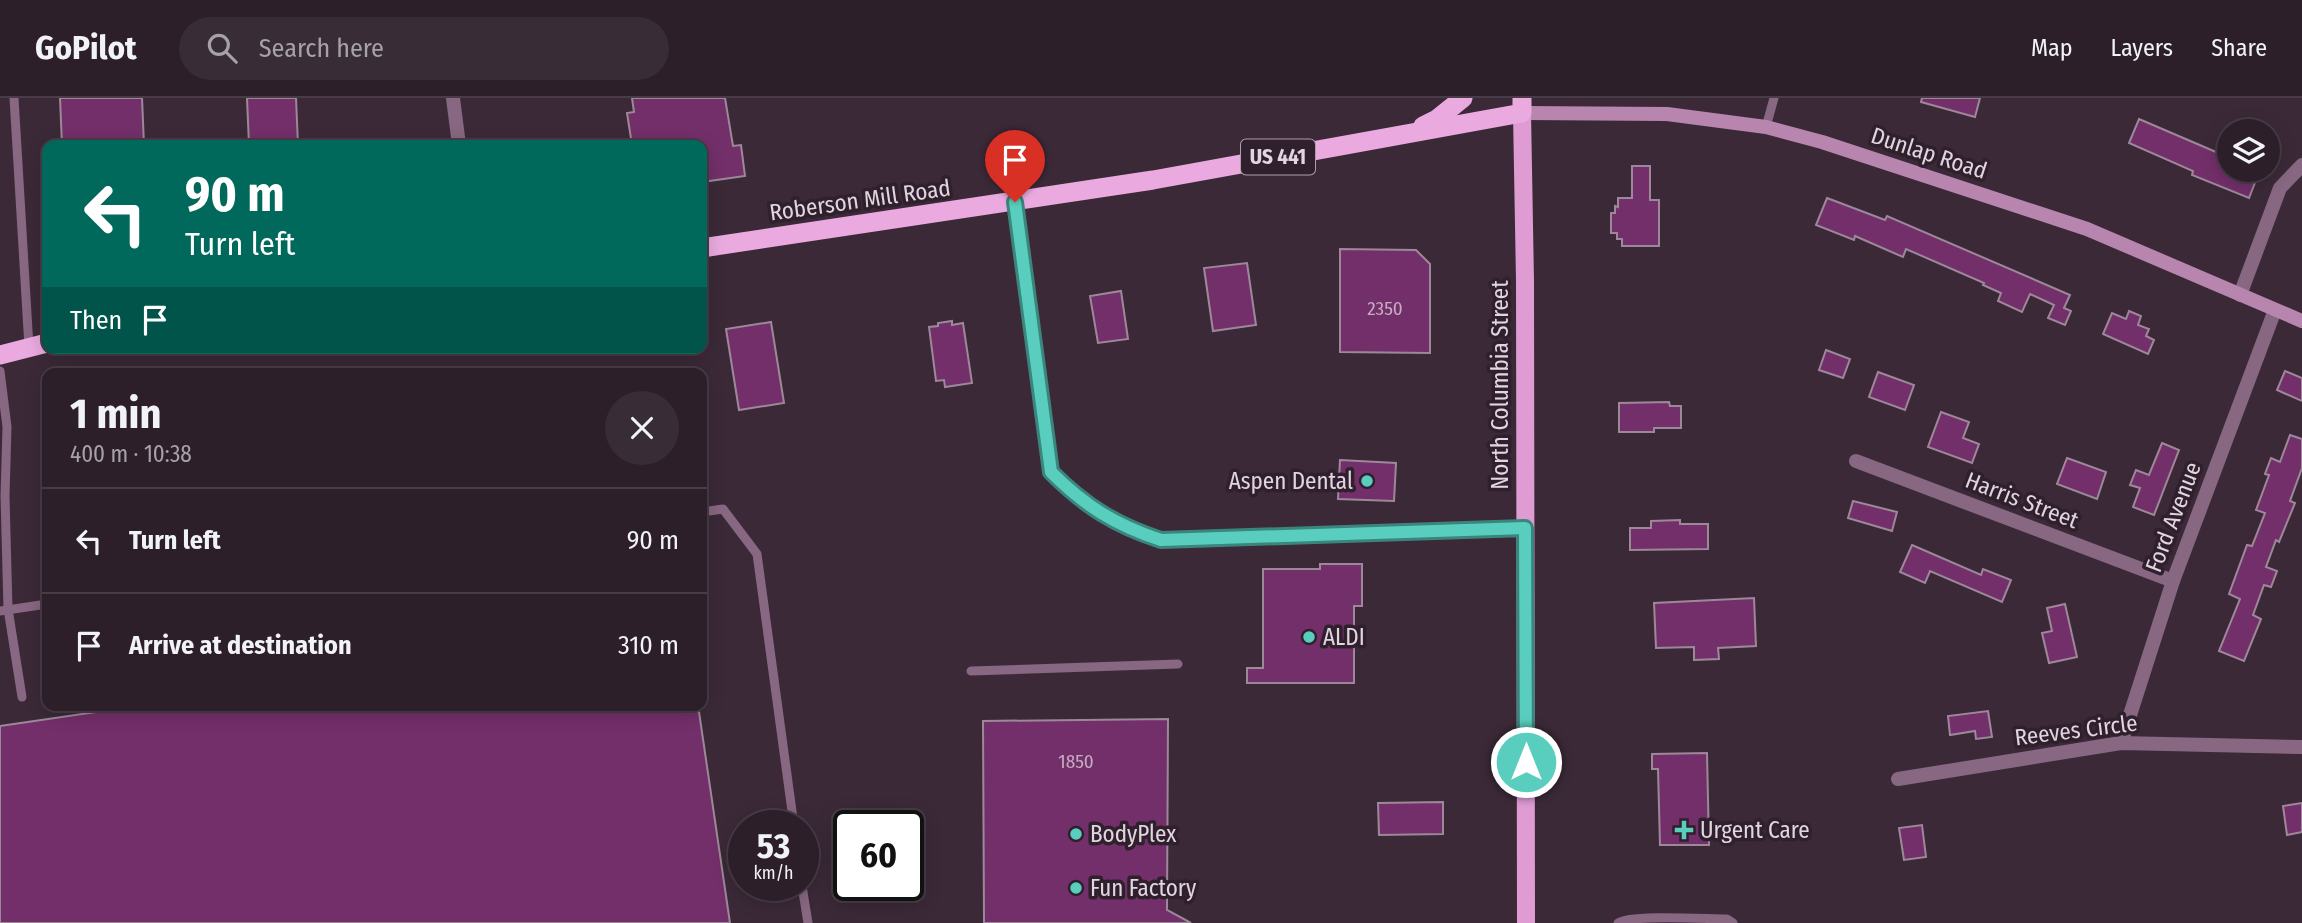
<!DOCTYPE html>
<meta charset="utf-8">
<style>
:root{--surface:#2c1f2a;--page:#382c36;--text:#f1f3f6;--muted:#a6a2a8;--line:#483d47}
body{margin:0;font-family:"Fira Sans Condensed",sans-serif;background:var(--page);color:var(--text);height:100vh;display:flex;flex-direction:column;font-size:26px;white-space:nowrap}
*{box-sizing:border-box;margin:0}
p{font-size:23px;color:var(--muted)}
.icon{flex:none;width:38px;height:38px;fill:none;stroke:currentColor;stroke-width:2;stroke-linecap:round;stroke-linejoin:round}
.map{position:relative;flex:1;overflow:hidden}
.details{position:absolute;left:42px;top:270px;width:665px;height:343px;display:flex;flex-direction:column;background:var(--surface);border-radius:14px;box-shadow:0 4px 18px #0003,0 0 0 2px var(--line)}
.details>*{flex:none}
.top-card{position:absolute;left:42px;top:42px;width:665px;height:214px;border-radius:14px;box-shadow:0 4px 18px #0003,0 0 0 2px var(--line);background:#00695c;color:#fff;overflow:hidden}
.buttons{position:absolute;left:2217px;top:21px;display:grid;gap:14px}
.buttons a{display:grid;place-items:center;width:63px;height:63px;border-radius:50%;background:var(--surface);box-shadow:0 4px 18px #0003,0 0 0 2px var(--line);font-size:35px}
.speed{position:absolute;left:728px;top:712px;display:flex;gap:14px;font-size:35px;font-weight:700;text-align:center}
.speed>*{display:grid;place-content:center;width:91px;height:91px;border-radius:50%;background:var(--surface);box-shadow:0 4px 18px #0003,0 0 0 2px var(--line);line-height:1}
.speed small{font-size:18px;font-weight:400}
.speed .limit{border:4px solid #111;border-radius:10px;background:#fff;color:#111}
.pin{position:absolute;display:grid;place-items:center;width:60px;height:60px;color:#fff;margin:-72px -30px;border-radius:50% 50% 50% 0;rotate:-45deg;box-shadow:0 0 7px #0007}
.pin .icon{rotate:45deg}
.me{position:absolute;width:77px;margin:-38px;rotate:0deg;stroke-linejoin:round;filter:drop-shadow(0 0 5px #0008)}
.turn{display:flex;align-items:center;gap:24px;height:147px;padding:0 28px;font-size:32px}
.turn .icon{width:91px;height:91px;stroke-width:2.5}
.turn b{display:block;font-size:49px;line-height:60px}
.then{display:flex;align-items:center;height:66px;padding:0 28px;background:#0003;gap:14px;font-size:26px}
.round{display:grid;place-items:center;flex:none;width:74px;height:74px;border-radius:37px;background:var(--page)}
.summary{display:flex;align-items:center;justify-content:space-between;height:119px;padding:0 28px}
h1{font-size:42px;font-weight:700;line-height:52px}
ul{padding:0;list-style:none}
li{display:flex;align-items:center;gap:21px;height:105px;padding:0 28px;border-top:2px solid var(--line)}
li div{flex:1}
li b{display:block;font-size:26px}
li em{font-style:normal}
header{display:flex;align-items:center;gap:42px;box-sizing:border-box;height:98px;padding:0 35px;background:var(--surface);border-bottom:2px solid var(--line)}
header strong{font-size:33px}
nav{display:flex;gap:38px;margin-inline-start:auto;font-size:24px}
.search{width:490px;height:63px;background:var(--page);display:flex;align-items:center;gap:18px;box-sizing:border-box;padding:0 24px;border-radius:38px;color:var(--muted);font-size:26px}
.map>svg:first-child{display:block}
.building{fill:#732f6a;stroke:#9d8899;stroke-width:2}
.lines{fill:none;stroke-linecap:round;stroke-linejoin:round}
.service{stroke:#876781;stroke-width:9}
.minor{stroke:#876781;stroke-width:14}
.secondary{stroke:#b885af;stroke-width:14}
.primary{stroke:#de9cd3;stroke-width:18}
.trunk{stroke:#eaaae0;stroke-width:19}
.route-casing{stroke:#3a867c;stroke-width:18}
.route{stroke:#5acebe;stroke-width:12}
.poi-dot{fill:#5acebe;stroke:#30202d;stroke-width:2.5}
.labels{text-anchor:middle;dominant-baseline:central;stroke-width:7;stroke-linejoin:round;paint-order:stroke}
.number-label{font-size:19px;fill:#c6acc2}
.shield{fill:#30202d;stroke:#ac9faa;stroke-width:2}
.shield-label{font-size:21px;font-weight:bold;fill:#e1d6df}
.street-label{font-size:23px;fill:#e1d6df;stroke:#30202d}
.poi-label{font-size:23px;fill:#e1d6df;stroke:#30202d;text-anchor:start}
</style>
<header>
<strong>GoPilot</strong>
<div class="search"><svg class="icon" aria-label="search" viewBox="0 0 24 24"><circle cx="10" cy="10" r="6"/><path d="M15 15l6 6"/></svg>Search here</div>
<nav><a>Map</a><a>Layers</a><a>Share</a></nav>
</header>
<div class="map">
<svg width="2302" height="825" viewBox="0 0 2302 825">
<rect width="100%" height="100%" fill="#3b2938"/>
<g class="building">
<path d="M60 0H142L144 47H62Z"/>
<path d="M247 0H296L298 47H249Z"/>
<path d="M632 0H725L733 48 741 47 745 78 702 84V47H632L627 15 634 14Z"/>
<path d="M1922 0H1980L1975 19 1921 4Z"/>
<path d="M2139 21 2230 60V72H2260L2249 100 2192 77 2193 73 2129 45Z"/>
<path d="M1632 68H1650V102H1659V148H1622V141H1617V135H1611V115H1615V108L1618 109V100H1632Z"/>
<path d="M1827 100 1885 122 1887 118 2070 197 2064 210 2071 213 2065 227 2048 220 2054 207 2030 196 2022 214 1998 203 2001 195 1983 187 1984 185 1906 151 1903 159 1855 138 1854 142 1816 127Z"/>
<path d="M1340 151 1416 152 1430 166V255L1340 254Z"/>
<path d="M1247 165 1256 227 1213 233 1204 170Z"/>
<path d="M1121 193 1128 241 1098 245 1090 198Z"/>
<path d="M2129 213 2141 218 2138 227 2149 231 2146 238 2154 242 2148 256 2103 236 2112 215 2126 221Z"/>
<path d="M952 223V227L963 225 972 285 945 289 944 282 936 283 929 229 938 228V225Z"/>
<path d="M771 224 784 305 739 312 726 231Z"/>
<path d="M1826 252 1850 261 1843 280 1819 272Z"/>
<path d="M2285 273 2302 280V303L2277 292Z"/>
<path d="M1878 274 1914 287 1905 312 1869 299Z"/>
<path d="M1669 304 1670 308H1681V330H1654V334H1619V305Z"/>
<path d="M1941 314 1969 324 1963 340 1979 346 1972 365 1928 349Z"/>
<path d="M2290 337 2302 341V370L2290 403 2295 405 2279 444 2276 442 2266 469 2277 473 2271 489 2264 487 2253 517 2261 521 2244 563 2219 553 2240 501 2229 496 2247 447 2252 448 2265 415 2256 412 2269 377 2265 376 2271 360 2280 364Z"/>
<path d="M2162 345 2179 352 2154 417 2133 409 2140 390 2130 387 2136 372 2149 377Z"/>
<path d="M2067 360 2106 374 2097 401 2057 386Z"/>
<path d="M1340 362 1396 365 1394 403 1338 401Z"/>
<path d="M1853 403 1897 414 1892 433 1848 420Z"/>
<path d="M1680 422V426H1708V451L1630 452V430H1651V423Z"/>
<path d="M1912 447 1981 477 1983 471 2011 482 2002 504 1930 473 1925 485 1900 474Z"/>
<path d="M1320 466H1362V508H1354V585H1247V570H1263V471H1320Z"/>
<path d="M1754 500 1756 548 1718 550 1719 561 1694 562V549L1656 550 1654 505Z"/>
<path d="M2065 506 2077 559 2049 565 2042 535 2052 533 2047 510Z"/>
<path d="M144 607H698L730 825H0V628Z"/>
<path d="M1988 613 1992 639 1976 641 1975 633 1950 637 1948 618Z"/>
<path d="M1168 621 1167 812 1191 825H984L983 623Z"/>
<path d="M1707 655 1709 747H1660L1658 671H1652V656Z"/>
<path d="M1443 704V736L1379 737 1378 705Z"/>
<path d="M2302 705V734L2287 737 2283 708Z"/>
<path d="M1922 727 1926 759 1904 762 1899 730Z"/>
</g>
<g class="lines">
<g class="service">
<path d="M14 0 29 249"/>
<path d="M1766 29 1774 0"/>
<path d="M1015 104 1051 374C1085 407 1116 427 1161 442L1525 430"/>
<path d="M0 273 7 329 5 398 8 511 22 599"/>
<path d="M702 414 723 411 757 456 794 728"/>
<path d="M0 513 47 506"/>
<path d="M971 573 1178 566"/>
<path d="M802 788 808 825"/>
<path d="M1618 825C1630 816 1707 821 1727 821L1733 825"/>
</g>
<g class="minor">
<path d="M453 0 459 47"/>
<path d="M2240 197 2280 90 2302 67"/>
<path d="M1856 363 2173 483"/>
<path d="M2121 645 2173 483 2275 212"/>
<path d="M1898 681 2121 645 2302 649"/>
</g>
<path class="secondary" d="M1522 15 1667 16 1766 29 1822 44 2087 131 2302 223"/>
<path class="primary" d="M1522 15 1525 183 1526 825"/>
<g class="trunk">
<path d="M1423 28 1437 21 1463 0"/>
<path d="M702 150 1153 82 1522 15V0"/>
<path d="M0 257 47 245"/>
</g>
</g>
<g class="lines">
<g class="route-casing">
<path id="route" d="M1015 104 1051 374C1085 408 1115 427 1161 442L1525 430 1526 664"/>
</g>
<use href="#route" class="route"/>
</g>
<g class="poi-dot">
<circle cx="1367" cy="383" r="7"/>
<circle cx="1309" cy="539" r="7"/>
<path d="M1680.5 721.5h7v7h7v7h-7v7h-7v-7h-7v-7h7z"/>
<circle cx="1076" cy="736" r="7"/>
<circle cx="1076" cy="790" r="7"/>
</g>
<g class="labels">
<g class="number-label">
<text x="1385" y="210">2350</text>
<text x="1076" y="663">1850</text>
</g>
<rect class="shield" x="1241" y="41.5" width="74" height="35" rx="5"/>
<g class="shield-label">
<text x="1278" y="59">US 441</text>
</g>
<g class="street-label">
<text transform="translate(1929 55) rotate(18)">Dunlap Road</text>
<text transform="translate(860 102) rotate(-8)">Roberson Mill Road</text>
<text transform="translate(1500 287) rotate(-90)">North Columbia Street</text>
<text transform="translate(2022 402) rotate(21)">Harris Street</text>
<text transform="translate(2173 419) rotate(-69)">Ford Avenue</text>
<text transform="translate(2076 632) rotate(-7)">Reeves Circle</text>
</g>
<g class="poi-label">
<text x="1353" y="383" text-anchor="end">Aspen Dental</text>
<text x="1323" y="539">ALDI</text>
<text x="1700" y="732">Urgent Care</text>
<text x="1090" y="736">BodyPlex</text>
<text x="1090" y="790">Fun Factory</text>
</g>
</g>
</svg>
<div class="buttons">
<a><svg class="icon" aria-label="layers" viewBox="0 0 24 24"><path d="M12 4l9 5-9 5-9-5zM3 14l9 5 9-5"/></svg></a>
</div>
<div class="speed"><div>53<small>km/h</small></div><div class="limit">60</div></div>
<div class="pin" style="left:1015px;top:104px;background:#d93025"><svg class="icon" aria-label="arrive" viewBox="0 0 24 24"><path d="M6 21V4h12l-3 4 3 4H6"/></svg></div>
<svg class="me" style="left:1526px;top:664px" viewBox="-20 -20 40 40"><circle r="17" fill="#5acebe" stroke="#fff" stroke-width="3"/><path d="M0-11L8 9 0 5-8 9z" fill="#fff"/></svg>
<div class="top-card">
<div class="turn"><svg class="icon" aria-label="left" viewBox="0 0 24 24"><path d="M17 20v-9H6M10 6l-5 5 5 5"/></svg><div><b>90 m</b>Turn left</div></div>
<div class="then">Then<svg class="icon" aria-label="arrive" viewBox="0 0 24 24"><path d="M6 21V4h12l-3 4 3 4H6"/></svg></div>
</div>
<section class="details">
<div class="summary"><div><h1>1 min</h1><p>400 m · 10:38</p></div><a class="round"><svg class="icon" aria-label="close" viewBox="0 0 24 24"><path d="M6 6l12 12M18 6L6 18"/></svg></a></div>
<ul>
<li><svg class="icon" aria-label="left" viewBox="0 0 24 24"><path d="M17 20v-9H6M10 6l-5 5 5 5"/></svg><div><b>Turn left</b></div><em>90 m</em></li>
<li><svg class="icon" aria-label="arrive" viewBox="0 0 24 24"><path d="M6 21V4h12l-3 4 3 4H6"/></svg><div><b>Arrive at destination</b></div><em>310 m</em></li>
</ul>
</section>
</div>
